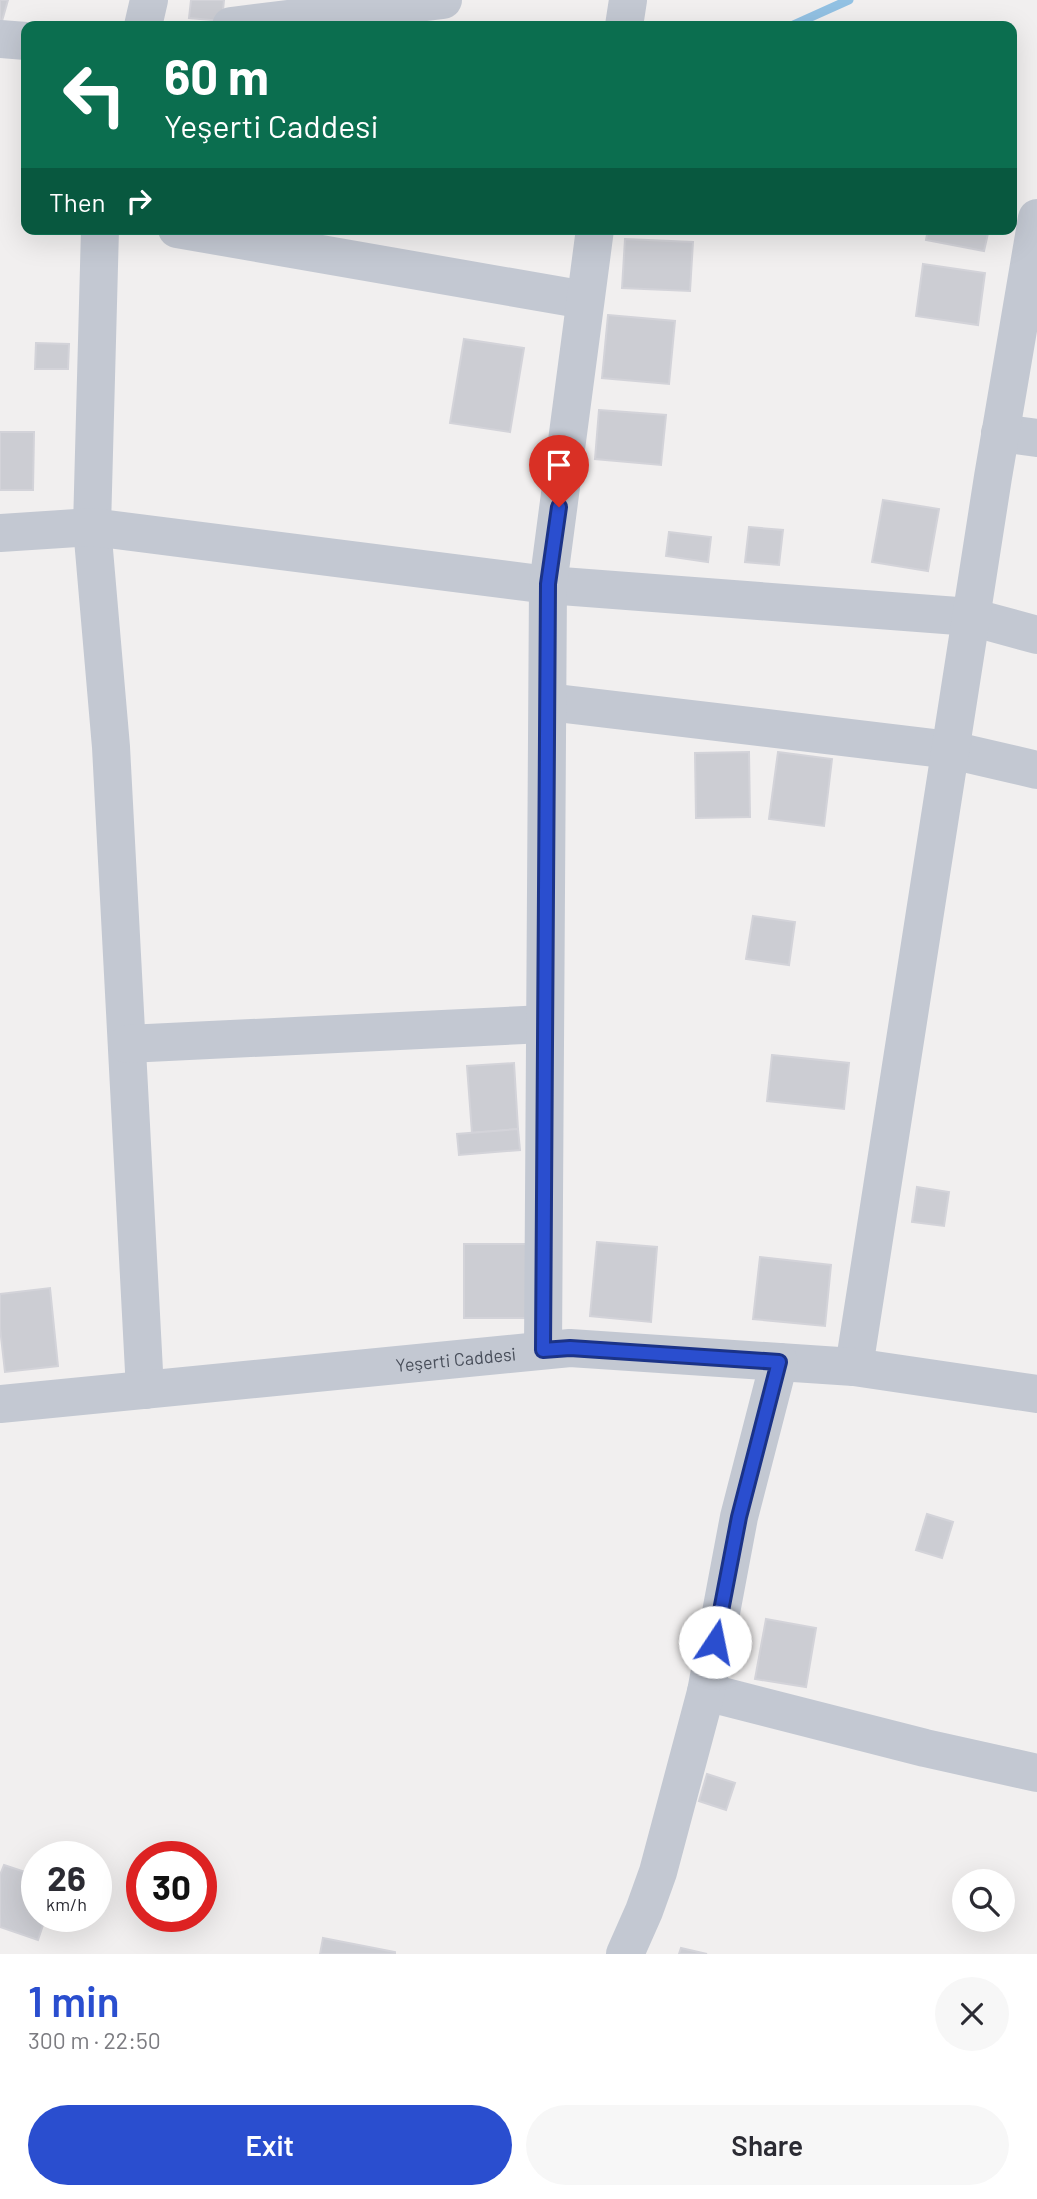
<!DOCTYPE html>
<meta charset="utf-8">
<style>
:root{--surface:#fff;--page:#f7f7f7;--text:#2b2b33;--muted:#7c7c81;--accent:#2a4ecf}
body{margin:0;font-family:Barlow,sans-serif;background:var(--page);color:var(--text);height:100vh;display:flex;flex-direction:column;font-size:26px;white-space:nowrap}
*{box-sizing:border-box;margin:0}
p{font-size:23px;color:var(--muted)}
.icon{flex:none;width:38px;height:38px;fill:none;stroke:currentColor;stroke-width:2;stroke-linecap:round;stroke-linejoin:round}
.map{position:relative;height:1954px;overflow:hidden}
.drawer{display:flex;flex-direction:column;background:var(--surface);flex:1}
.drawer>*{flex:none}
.top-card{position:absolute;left:21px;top:21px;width:996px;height:214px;border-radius:14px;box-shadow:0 7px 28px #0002;background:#0b6e4f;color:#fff;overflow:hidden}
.tools{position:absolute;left:952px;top:1869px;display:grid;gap:14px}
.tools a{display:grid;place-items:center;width:63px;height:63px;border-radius:50%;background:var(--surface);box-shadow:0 7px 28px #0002;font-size:35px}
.speed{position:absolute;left:21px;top:1841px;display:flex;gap:14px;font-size:35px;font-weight:700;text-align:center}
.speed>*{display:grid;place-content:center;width:91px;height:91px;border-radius:50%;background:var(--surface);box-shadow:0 7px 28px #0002;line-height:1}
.speed small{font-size:18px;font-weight:400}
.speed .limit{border:10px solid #d22;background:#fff;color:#111}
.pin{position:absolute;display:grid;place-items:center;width:60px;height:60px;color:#fff;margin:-72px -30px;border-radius:50% 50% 50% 0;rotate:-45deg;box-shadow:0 0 7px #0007}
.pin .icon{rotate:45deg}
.me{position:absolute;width:77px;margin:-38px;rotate:11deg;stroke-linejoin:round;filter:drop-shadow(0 0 5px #0008)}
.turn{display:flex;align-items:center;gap:24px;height:147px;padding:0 28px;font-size:32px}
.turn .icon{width:91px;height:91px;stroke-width:2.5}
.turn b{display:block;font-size:49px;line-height:60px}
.then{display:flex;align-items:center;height:66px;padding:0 28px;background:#0003;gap:14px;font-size:26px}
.round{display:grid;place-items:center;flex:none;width:74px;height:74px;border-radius:37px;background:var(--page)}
.headline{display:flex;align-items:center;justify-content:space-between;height:119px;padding:0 28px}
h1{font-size:42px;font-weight:600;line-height:52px;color:var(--accent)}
.action{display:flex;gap:14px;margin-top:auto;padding:14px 28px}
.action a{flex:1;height:80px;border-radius:42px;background:var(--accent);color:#fff;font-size:28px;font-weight:600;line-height:80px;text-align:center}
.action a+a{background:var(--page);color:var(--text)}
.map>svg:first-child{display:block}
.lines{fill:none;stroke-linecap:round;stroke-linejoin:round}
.stream{stroke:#92c1e3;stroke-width:9}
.building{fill:#cccdd3;stroke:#d3d3d9;stroke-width:2}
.minor{stroke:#c3c8d2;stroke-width:38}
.route-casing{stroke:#1b3387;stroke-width:18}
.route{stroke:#2a4ecf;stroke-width:12}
.labels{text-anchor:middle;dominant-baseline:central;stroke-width:7;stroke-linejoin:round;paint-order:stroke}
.street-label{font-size:18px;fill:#484e5a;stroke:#fff}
</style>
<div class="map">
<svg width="1037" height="1954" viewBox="0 0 1037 1954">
<rect width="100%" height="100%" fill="#f1efef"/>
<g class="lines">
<path class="stream" d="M791 26 849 0"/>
</g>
<g class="building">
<path d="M0 0H8L2 21H0Z"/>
<path d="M191 0H224L222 21 189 18Z"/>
<path d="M928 229H989L984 251 926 240Z"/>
<path d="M625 239 693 242 690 291 622 288Z"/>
<path d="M923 264 985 273 978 325 916 316Z"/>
<path d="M608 315 675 321 669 384 602 378Z"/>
<path d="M464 339 524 348 510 432 450 423Z"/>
<path d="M36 343 69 344 68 369H35Z"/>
<path d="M599 410 666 415 661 465 595 459Z"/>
<path d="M0 432H34L33 490H0Z"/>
<path d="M883 500 939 509 928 571 872 562Z"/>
<path d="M749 527 783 530 779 565 745 562Z"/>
<path d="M669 532 711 537 708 562 666 556Z"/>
<path d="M749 752 750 817 696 818 695 753Z"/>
<path d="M778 752 832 759 824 826 769 819Z"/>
<path d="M753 916 795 922 789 965 746 959Z"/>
<path d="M772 1055 849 1063 844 1109 767 1101Z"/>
<path d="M514 1063 518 1129 472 1133 467 1066Z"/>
<path d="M518 1129 520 1150 459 1155 457 1134Z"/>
<path d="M917 1187 949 1192 944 1226 912 1222Z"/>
<path d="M597 1242 657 1247 651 1322 590 1316Z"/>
<path d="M464 1244H527L526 1318H464Z"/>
<path d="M760 1257 831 1265 825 1326 753 1319Z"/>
<path d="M50 1288 58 1366 5 1372 0 1328V1294Z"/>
<path d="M927 1514 953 1522 942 1558 916 1550Z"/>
<path d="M766 1619 816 1628 806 1687 755 1679Z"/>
<path d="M707 1774 735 1783 726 1810 699 1801Z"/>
<path d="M4 1865 37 1876V1916H46L38 1940 0 1927V1875Z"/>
<path d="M323 1938 395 1952V1954H320Z"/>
<path d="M681 1948 707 1954H679Z"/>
</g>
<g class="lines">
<g class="minor">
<path d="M143 26 149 0"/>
<path d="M231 26 443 0"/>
<path d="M624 26 628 0"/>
<path d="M0 39 26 41"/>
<path d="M100 229 92 527 111 747 145 1390"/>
<path d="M177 229 585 300"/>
<path d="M1000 433 1037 438"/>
<path d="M0 533 92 527 548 585 971 617 1037 635"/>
<path d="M548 702 951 750 1037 770"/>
<path d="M127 1044 545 1024"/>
<path d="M543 1350 548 585 595 229"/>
<path d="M854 1367 993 477 1037 218"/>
<path id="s1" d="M0 1404 570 1348 854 1367 1037 1394"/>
<path d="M706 1692 925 1748 1037 1773"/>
<path d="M625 1954 644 1911 658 1872 706 1692 739 1517 779 1362"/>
</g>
</g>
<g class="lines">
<g class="route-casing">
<path id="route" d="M559 507 548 584 543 1350 570 1348 779 1362 739 1517 715 1642"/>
</g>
<use href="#route" class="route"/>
</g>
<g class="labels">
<g class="street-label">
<text stroke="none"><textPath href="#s1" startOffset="458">Yeşerti Caddesi</textPath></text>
</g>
</g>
</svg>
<div class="tools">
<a><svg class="icon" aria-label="search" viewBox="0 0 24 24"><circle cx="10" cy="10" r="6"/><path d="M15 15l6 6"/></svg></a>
</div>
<div class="speed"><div>26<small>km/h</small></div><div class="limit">30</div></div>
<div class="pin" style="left:559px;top:507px;background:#d93025"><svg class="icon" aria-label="arrive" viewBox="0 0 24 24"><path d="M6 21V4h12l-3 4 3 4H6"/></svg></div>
<svg class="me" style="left:715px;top:1642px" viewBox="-20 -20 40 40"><circle r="19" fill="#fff"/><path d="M0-13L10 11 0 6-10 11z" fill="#2a4ecf"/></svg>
<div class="top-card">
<div class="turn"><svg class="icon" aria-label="left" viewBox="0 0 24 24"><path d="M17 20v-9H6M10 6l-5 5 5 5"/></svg><div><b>60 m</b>Yeşerti Caddesi</div></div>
<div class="then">Then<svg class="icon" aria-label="right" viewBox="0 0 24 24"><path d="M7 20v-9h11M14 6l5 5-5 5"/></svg></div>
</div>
</div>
<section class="drawer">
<div class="headline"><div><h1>1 min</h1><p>300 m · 22:50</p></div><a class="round"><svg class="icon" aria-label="close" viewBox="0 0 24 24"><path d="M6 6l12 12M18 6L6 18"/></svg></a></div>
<div class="action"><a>Exit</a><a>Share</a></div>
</section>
